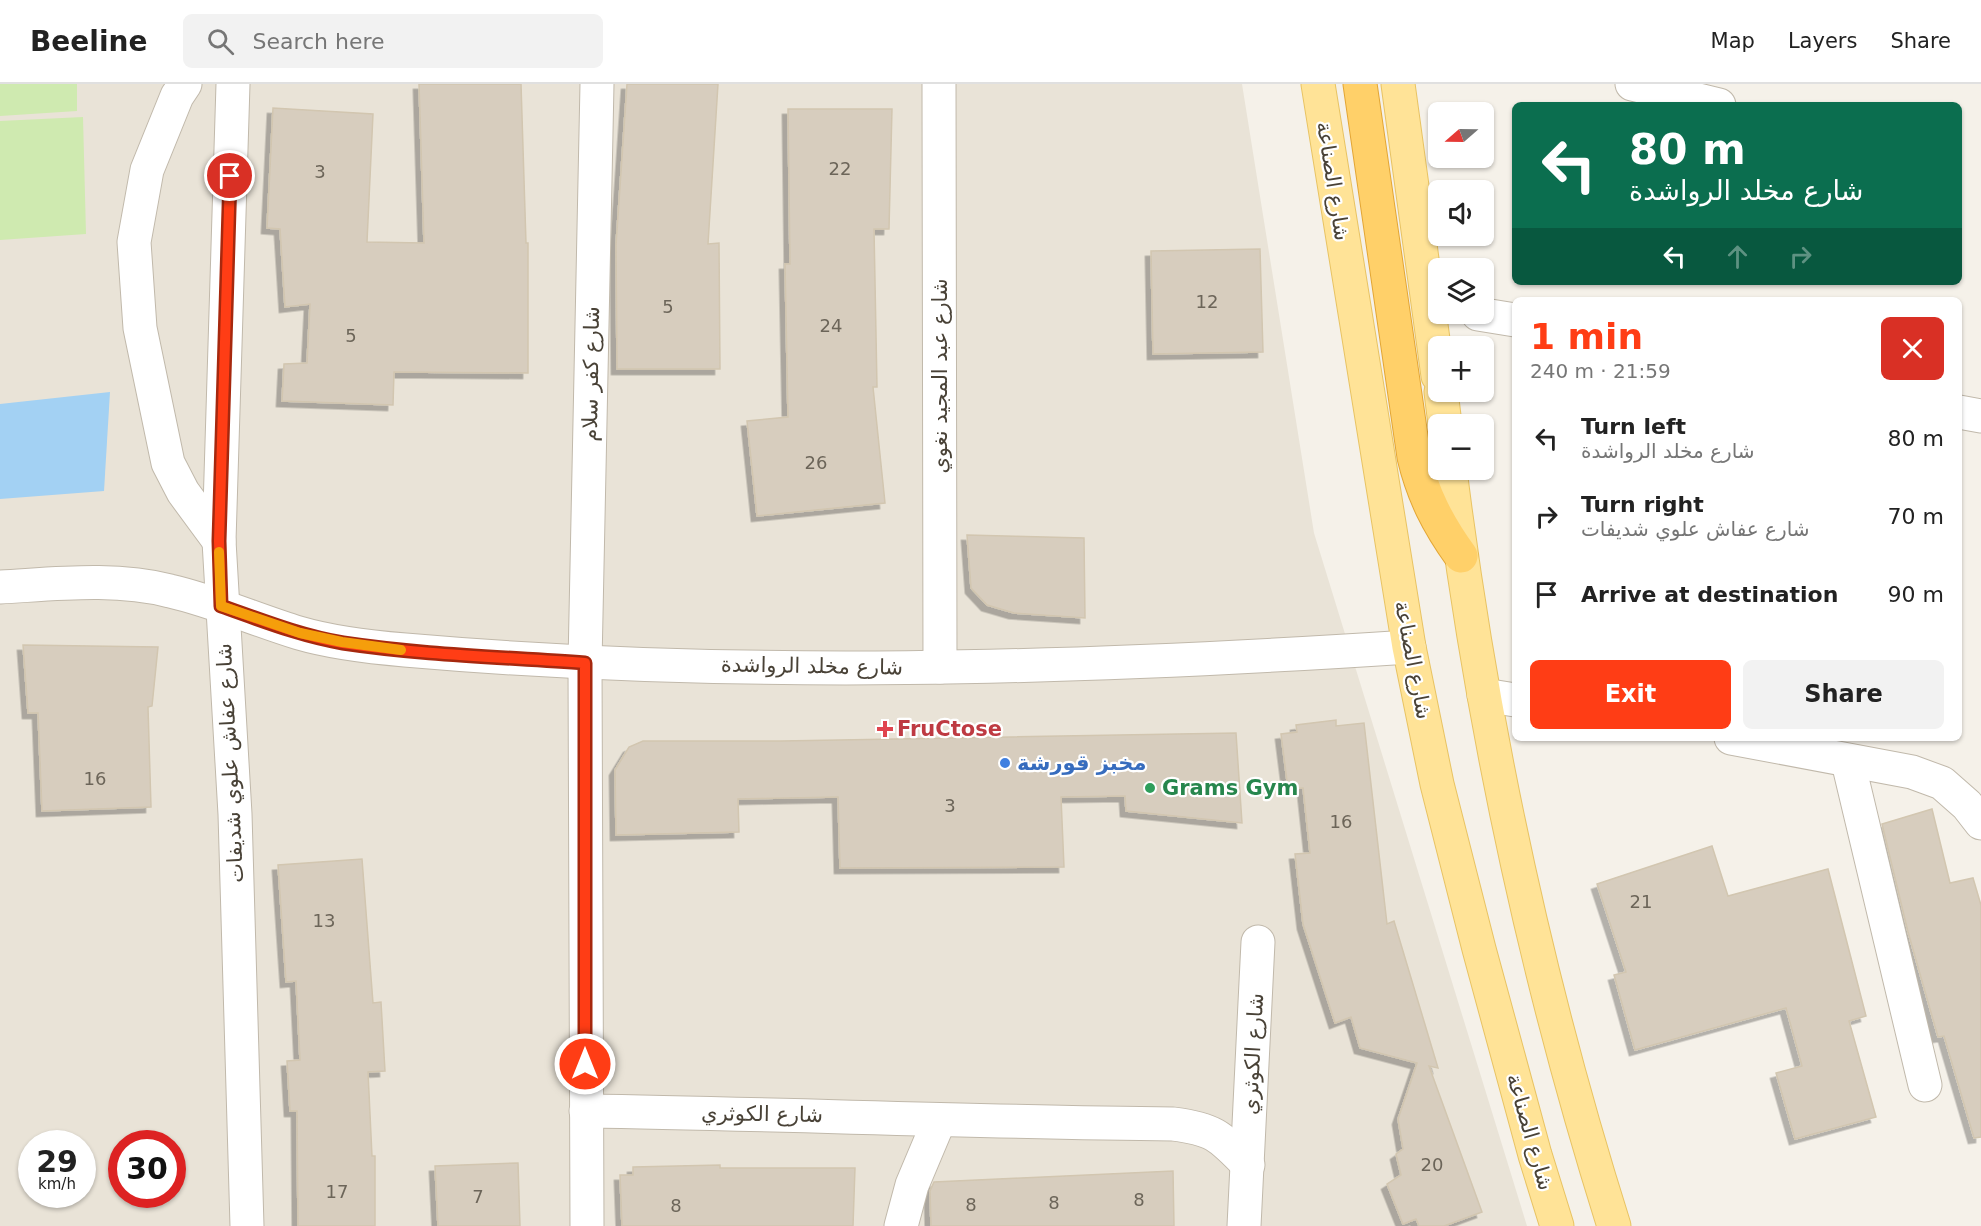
<!DOCTYPE html>
<meta charset="utf-8">
<style>
:root{--surface:#fff;--page:#f2f2f2;--text:#222;--muted:#767676;--line:#e0e0e0;--accent:#ff3d15}
body{margin:0;font-family:"DejaVu Sans",Vazirmatn,sans-serif;background:var(--page);color:var(--text);height:100vh;display:flex;flex-direction:column;font-size:22px;white-space:nowrap}
*{box-sizing:border-box;margin:0}
p{font-size:20px;color:var(--muted)}
.icon{flex:none;width:33px;height:33px;fill:none;stroke:currentColor;stroke-width:2;stroke-linecap:round;stroke-linejoin:round}
.map{position:relative;flex:1;overflow:hidden}
.panel{position:absolute;left:1512px;top:213px;width:450px;height:444px;display:flex;flex-direction:column;background:var(--surface);border-radius:9px;box-shadow:0 2px 4px #0004}
.panel>*{flex:none}
.hud{position:absolute;left:1512px;top:18px;width:450px;height:183px;border-radius:9px;box-shadow:0 2px 4px #0004;background:#0b6e4f;color:#fff;overflow:hidden}
.needle{width:39px;rotate:250deg}
.fabs{position:absolute;left:1428px;top:18px;display:grid;gap:12px}
.fabs a{display:grid;place-items:center;width:66px;height:66px;border-radius:9px;background:var(--surface);box-shadow:0 2px 4px #0004;font-size:30px}
.speed{position:absolute;left:18px;top:1046px;display:flex;gap:12px;font-size:30px;font-weight:700;text-align:center}
.speed>*{display:grid;place-content:center;width:78px;height:78px;border-radius:50%;background:var(--surface);box-shadow:0 2px 4px #0004;line-height:1}
.speed small{font-size:15px;font-weight:400}
.speed .limit{border:9px solid #d22;background:#fff;color:#111}
.pin{position:absolute;display:grid;place-items:center;width:51px;height:51px;color:#fff;margin:-26px;border:3px solid #fff;border-radius:50%;box-shadow:0 2px 6px #0007}
.me{position:absolute;width:66px;margin:-33px;rotate:0deg;stroke-linejoin:round;filter:drop-shadow(0 0 4px #0008)}
.turn{display:flex;align-items:center;gap:21px;height:126px;padding:0 18px;font-size:27px}
.turn .icon{width:78px;height:78px;stroke-width:2.5}
.turn b{display:block;font-size:42px;line-height:51px}
.lanes{display:flex;align-items:center;height:57px;padding:0 18px;background:#0003;justify-content:center;gap:30px;direction:ltr}
.lanes .off{opacity:.35}
.round{display:grid;place-items:center;flex:none;width:63px;height:63px;border-radius:9px;background:var(--page)}
.headline{display:flex;align-items:center;justify-content:space-between;height:102px;padding:0 18px}
h1{font-size:36px;font-weight:700;line-height:45px;color:var(--accent)}
.cta{display:flex;gap:12px;margin-top:auto;padding:12px 18px}
.cta a{flex:1;height:69px;border-radius:9px;background:var(--accent);color:#fff;font-size:24px;font-weight:700;line-height:69px;text-align:center}
.cta a+a{background:var(--page);color:var(--text)}
ul{padding:0;list-style:none}
li{display:flex;align-items:center;gap:18px;height:78px;padding:0 18px}
li div{flex:1}
li b{display:block;font-size:22px}
li em{font-style:normal}
header{display:flex;align-items:center;gap:36px;box-sizing:border-box;height:84px;padding:0 30px;background:var(--surface);border-bottom:2px solid var(--line)}
header strong{font-size:28px}
nav{display:flex;gap:33px;margin-inline-start:auto;font-size:21px}
.search{width:420px;height:54px;background:var(--page);display:flex;align-items:center;gap:15px;box-sizing:border-box;padding:0 21px;border-radius:9px;color:var(--muted);font-size:22px}
.map>svg:first-child{display:block}
.residential{fill:#e9e3d7;fill-rule:evenodd}
.green{fill:#cfeab0}
.water{fill:#a3d1f3}
.building{fill:#d7cdbe;stroke:#d2c6b0;stroke-width:1.5;filter:url(#shadow)}
.lines{fill:none;stroke-linecap:round;stroke-linejoin:round}
.minor-casing{stroke:#c1b9ab;stroke-width:35}
.major-casing{stroke:#e8c363;stroke-width:35}
.highway-casing{stroke:#e3a635;stroke-width:35}
.minor{stroke:#fff;stroke-width:33}
.major{stroke:#ffe397;stroke-width:33}
.highway{stroke:#ffd069;stroke-width:33}
.route-casing{stroke:#a6280e;stroke-width:15}
.route{stroke:#ff3d15;stroke-width:10}
.slow{stroke:#f59e0b;stroke-width:10}
.health-dot{fill:#e0444e;stroke:#fff;stroke-width:2}
.shop-dot{fill:#3f7fe0;stroke:#fff;stroke-width:2}
.leisure-dot{fill:#2e9e5b;stroke:#fff;stroke-width:2}
.labels{text-anchor:middle;dominant-baseline:central;stroke-width:4.5;stroke-linejoin:round;paint-order:stroke}
.number-label{font-size:18px;fill:#6c6559}
.street-label{font-size:21px;fill:#494237;stroke:#fff}
.health-label{font-size:21px;font-weight:bold;fill:#be3a42;stroke:#fff;text-anchor:start}
.shop-label{font-size:21px;font-weight:bold;fill:#366cbe;stroke:#fff;text-anchor:start}
.leisure-label{font-size:21px;font-weight:bold;fill:#27864d;stroke:#fff;text-anchor:start}
</style>
<header>
<strong>Beeline</strong>
<div class="search"><svg class="icon" aria-label="search" viewBox="0 0 24 24"><circle cx="10" cy="10" r="6"/><path d="M15 15l6 6"/></svg>Search here</div>
<nav><a>Map</a><a>Layers</a><a>Share</a></nav>
</header>
<div class="map">
<svg width="1981" height="1142" viewBox="0 0 1981 1142">
<defs>
<filter id="shadow"><feDropShadow dx="-5.5" dy="5.5" stdDeviation="0" flood-color="#0004"/></filter>
</defs>
<rect width="100%" height="100%" fill="#f5f1e9"/>
<path class="residential" d="M0 0H1242L1314 449 1527 1142H0ZM32 1059H82V1110H32ZM122 1059H172V1110H122Z"/>
<g class="green">
<path d="M0 0H77V27L0 32Z"/>
<path d="M83 33 86 150 0 156V37Z"/>
</g>
<path class="water" d="M110 308 104 407 0 415V320Z"/>
<g class="building">
<path d="M419 0H521L526 159H528V289L394 288 393 321 282 317 284 280 307 279 310 220 285 223 280 145 267 144 273 24 373 30 367 158 424 159Z"/>
<path d="M627 0H718L708 160 719 159 720 285H617L616 161Z"/>
<path d="M788 25H892L889 145H874L877 303H873L885 419 757 432 747 337 788 333 785 180H790Z"/>
<path d="M1260 165 1263 268 1153 270 1151 167Z"/>
<path d="M967 451 1084 454 1085 534 1014 529 987 521 971 504Z"/>
<path d="M23 561 158 563 152 622 148 623 151 723 42 727 38 629H28Z"/>
<path d="M1336 636V642L1364 639 1387 840 1394 837 1438 984 1429 982 1482 1128 1444 1142H1419L1416 1135 1403 1140 1387 1100 1401 1091 1396 1070 1403 1065 1398 1035 1417 979 1360 964 1351 933 1335 939 1303 840 1295 770 1310 769 1303 704 1288 705 1281 650 1297 648 1296 641Z"/>
<path d="M1236 649 1242 739 1126 727 1125 712 1061 713 1064 783 840 784 838 713 738 715 739 748 616 751 615 686 629 663 643 657H781Z"/>
<path d="M1932 725 1950 799 1973 794 1981 821V1053L1974 1054 1944 952 1938 953 1908 848 1882 740Z"/>
<path d="M1712 762 1728 812 1828 785 1866 932 1849 937 1876 1033 1795 1055 1776 989 1802 982 1786 924 1635 966 1614 891 1626 888 1597 800Z"/>
<path d="M362 775 373 919 381 918 385 987 368 988 372 1072H375V1142H298L297 1027H290L287 977 300 976 296 897 286 898 278 781Z"/>
<path d="M518 1079 520 1142H438L435 1082Z"/>
<path d="M720 1081V1084H855L853 1142H622L620 1091H633V1083Z"/>
<path d="M1173 1087 1174 1142H931L930 1107 934 1098Z"/>
</g>
<g class="lines">
<g class="minor-casing">
<g id="minor">
<path d="M185 0 177 12 147 86 134 158 140 244 168 379 183 408 219 457"/>
<path d="M233 0 219 457 235 730 247 1142"/>
<path d="M939 0 940 583"/>
<path d="M1632 0 1719 21"/>
<path d="M1478 230 1515 236"/>
<path d="M1959 328 1981 332"/>
<path d="M0 503C56 500 115 493 170 507 214 517 256 536 299 549 333 559 369 563 405 566 738 595 1075 585 1409 563"/>
<path d="M1484 611 1515 616"/>
<path d="M1731 654 1912 688 1942 699 1967 721 1981 739"/>
<path d="M1848 678 1925 1001"/>
<path d="M586 1027C781 1030 977 1038 1173 1040 1214 1045 1220 1052 1248 1081"/>
<path d="M587 1142 585 579 597 0"/>
<path d="M901 1142 912 1101 939 1037"/>
<path d="M1244 1142 1258 858"/>
</g>
</g>
<g class="major-casing">
<g id="major">
<path d="M1318 0 1409 563 1437 700 1479 865 1535 1071 1557 1142"/>
<path d="M1398 0 1438 292"/>
<path d="M1441 308 1445 340"/>
<path d="M1450 386C1482 642 1536 895 1614 1142"/>
</g>
</g>
<g class="highway-casing">
<path id="highway" d="M1360 0 1414 373C1423 411 1438 440 1461 472"/>
</g>
<use href="#minor" class="minor"/>
<use href="#major" class="major"/>
<use href="#highway" class="highway"/>
</g>
<g class="lines">
<g class="route-casing">
<path id="route" d="M230 92 219 457 221 522C261 536 301 552 343 559 423 571 504 573 585 579V980"/>
</g>
<use href="#route" class="route"/>
<path class="slow" d="M219 468 221 522 300 549 342 558 401 566"/>
</g>
<path class="health-dot" d="M882 636h6v6h6v6h-6v6h-6v-6h-6v-6h6z"/>
<circle class="shop-dot" cx="1005" cy="679" r="6"/>
<circle class="leisure-dot" cx="1150" cy="704" r="6"/>
<g class="labels">
<g class="number-label">
<text x="840" y="84">22</text>
<text x="320" y="87">3</text>
<text x="1207" y="217">12</text>
<text x="668" y="222">5</text>
<text x="831" y="241">24</text>
<text x="351" y="251">5</text>
<text x="816" y="378">26</text>
<text x="95" y="694">16</text>
<text x="950" y="721">3</text>
<text x="1341" y="737">16</text>
<text x="1641" y="817">21</text>
<text x="324" y="836">13</text>
<text x="1432" y="1080">20</text>
<text x="337" y="1107">17</text>
<text x="478" y="1112">7</text>
<text x="1139" y="1115">8</text>
<text x="1054" y="1118">8</text>
<text x="971" y="1120">8</text>
<text x="676" y="1121">8</text>
</g>
<g class="street-label">
<text transform="translate(1333 97) rotate(81)">شارع الصناعة</text>
<text transform="translate(591 290) rotate(-89)">شارع كفر سلام</text>
<text transform="translate(940 292) rotate(-90)">شارع عبد المجيد نغوي</text>
<text transform="translate(1413 576) rotate(79)">شارع الصناعة</text>
<text transform="translate(812 582) rotate(1)">شارع مخلد الرواشدة</text>
<text transform="translate(230 679) rotate(-93)">شارع عفاش علوي شديفات</text>
<text transform="translate(1253 970) rotate(-87)">شارع الكوثري</text>
<text transform="translate(762 1030) rotate(1)">شارع الكوثري</text>
<text transform="translate(1530 1048) rotate(74)">شارع الصناعة</text>
</g>
<g class="health-label">
<text x="897" y="645">FruCtose</text>
</g>
<g class="shop-label">
<text x="1017" y="679">مخبز قورشة</text>
</g>
<g class="leisure-label">
<text x="1162" y="704">Grams Gym</text>
</g>
</g>
</svg>
<div class="fabs">
<a><svg class="needle" viewBox="-14 -14 28 28"><path d="M0-13l5 13h-10z" fill="#e53935"/><path d="M0 13l5-13h-10z" fill="#767676"/></svg></a>
<a><svg class="icon" aria-label="sound" viewBox="0 0 24 24"><path d="M4 9h4l5-4v14l-5-4H4zM17 9q2 3 0 6"/></svg></a>
<a><svg class="icon" aria-label="layers" viewBox="0 0 24 24"><path d="M12 4l9 5-9 5-9-5zM3 14l9 5 9-5"/></svg></a>
<a>+</a>
<a>−</a>
</div>
<div class="speed"><div>29<small>km/h</small></div><div class="limit">30</div></div>
<div class="pin" style="left:230px;top:92px;background:#d93025"><svg class="icon" aria-label="arrive" viewBox="0 0 24 24"><path d="M6 21V4h12l-3 4 3 4H6"/></svg></div>
<svg class="me" style="left:585px;top:980px" viewBox="-20 -20 40 40"><circle r="17" fill="#ff3d15" stroke="#fff" stroke-width="3"/><path d="M0-11L8 9 0 5-8 9z" fill="#fff"/></svg>
<div class="hud">
<div class="turn"><svg class="icon" aria-label="left" viewBox="0 0 24 24"><path d="M17 20v-9H6M10 6l-5 5 5 5"/></svg><div><b>80 m</b>شارع مخلد الرواشدة</div></div>
<div class="lanes"><svg class="icon" aria-label="left" viewBox="0 0 24 24"><path d="M17 20v-9H6M10 6l-5 5 5 5"/></svg><svg class="icon off" aria-label="ahead" viewBox="0 0 24 24"><path d="M12 20V5M6 11l6-6 6 6"/></svg><svg class="icon off" aria-label="right" viewBox="0 0 24 24"><path d="M7 20v-9h11M14 6l5 5-5 5"/></svg></div>
</div>
<section class="panel">
<div class="headline"><div><h1>1 min</h1><p>240 m · 21:59</p></div><a class="round" style="background:#d93025;color:#fff"><svg class="icon" aria-label="close" viewBox="0 0 24 24"><path d="M6 6l12 12M18 6L6 18"/></svg></a></div>
<ul>
<li><svg class="icon" aria-label="left" viewBox="0 0 24 24"><path d="M17 20v-9H6M10 6l-5 5 5 5"/></svg><div><b>Turn left</b><p>شارع مخلد الرواشدة</p></div><em>80 m</em></li>
<li><svg class="icon" aria-label="right" viewBox="0 0 24 24"><path d="M7 20v-9h11M14 6l5 5-5 5"/></svg><div><b>Turn right</b><p>شارع عفاش علوي شديفات</p></div><em>70 m</em></li>
<li><svg class="icon" aria-label="arrive" viewBox="0 0 24 24"><path d="M6 21V4h12l-3 4 3 4H6"/></svg><div><b>Arrive at destination</b></div><em>90 m</em></li>
</ul>
<div class="cta"><a>Exit</a><a>Share</a></div>
</section>
</div>
